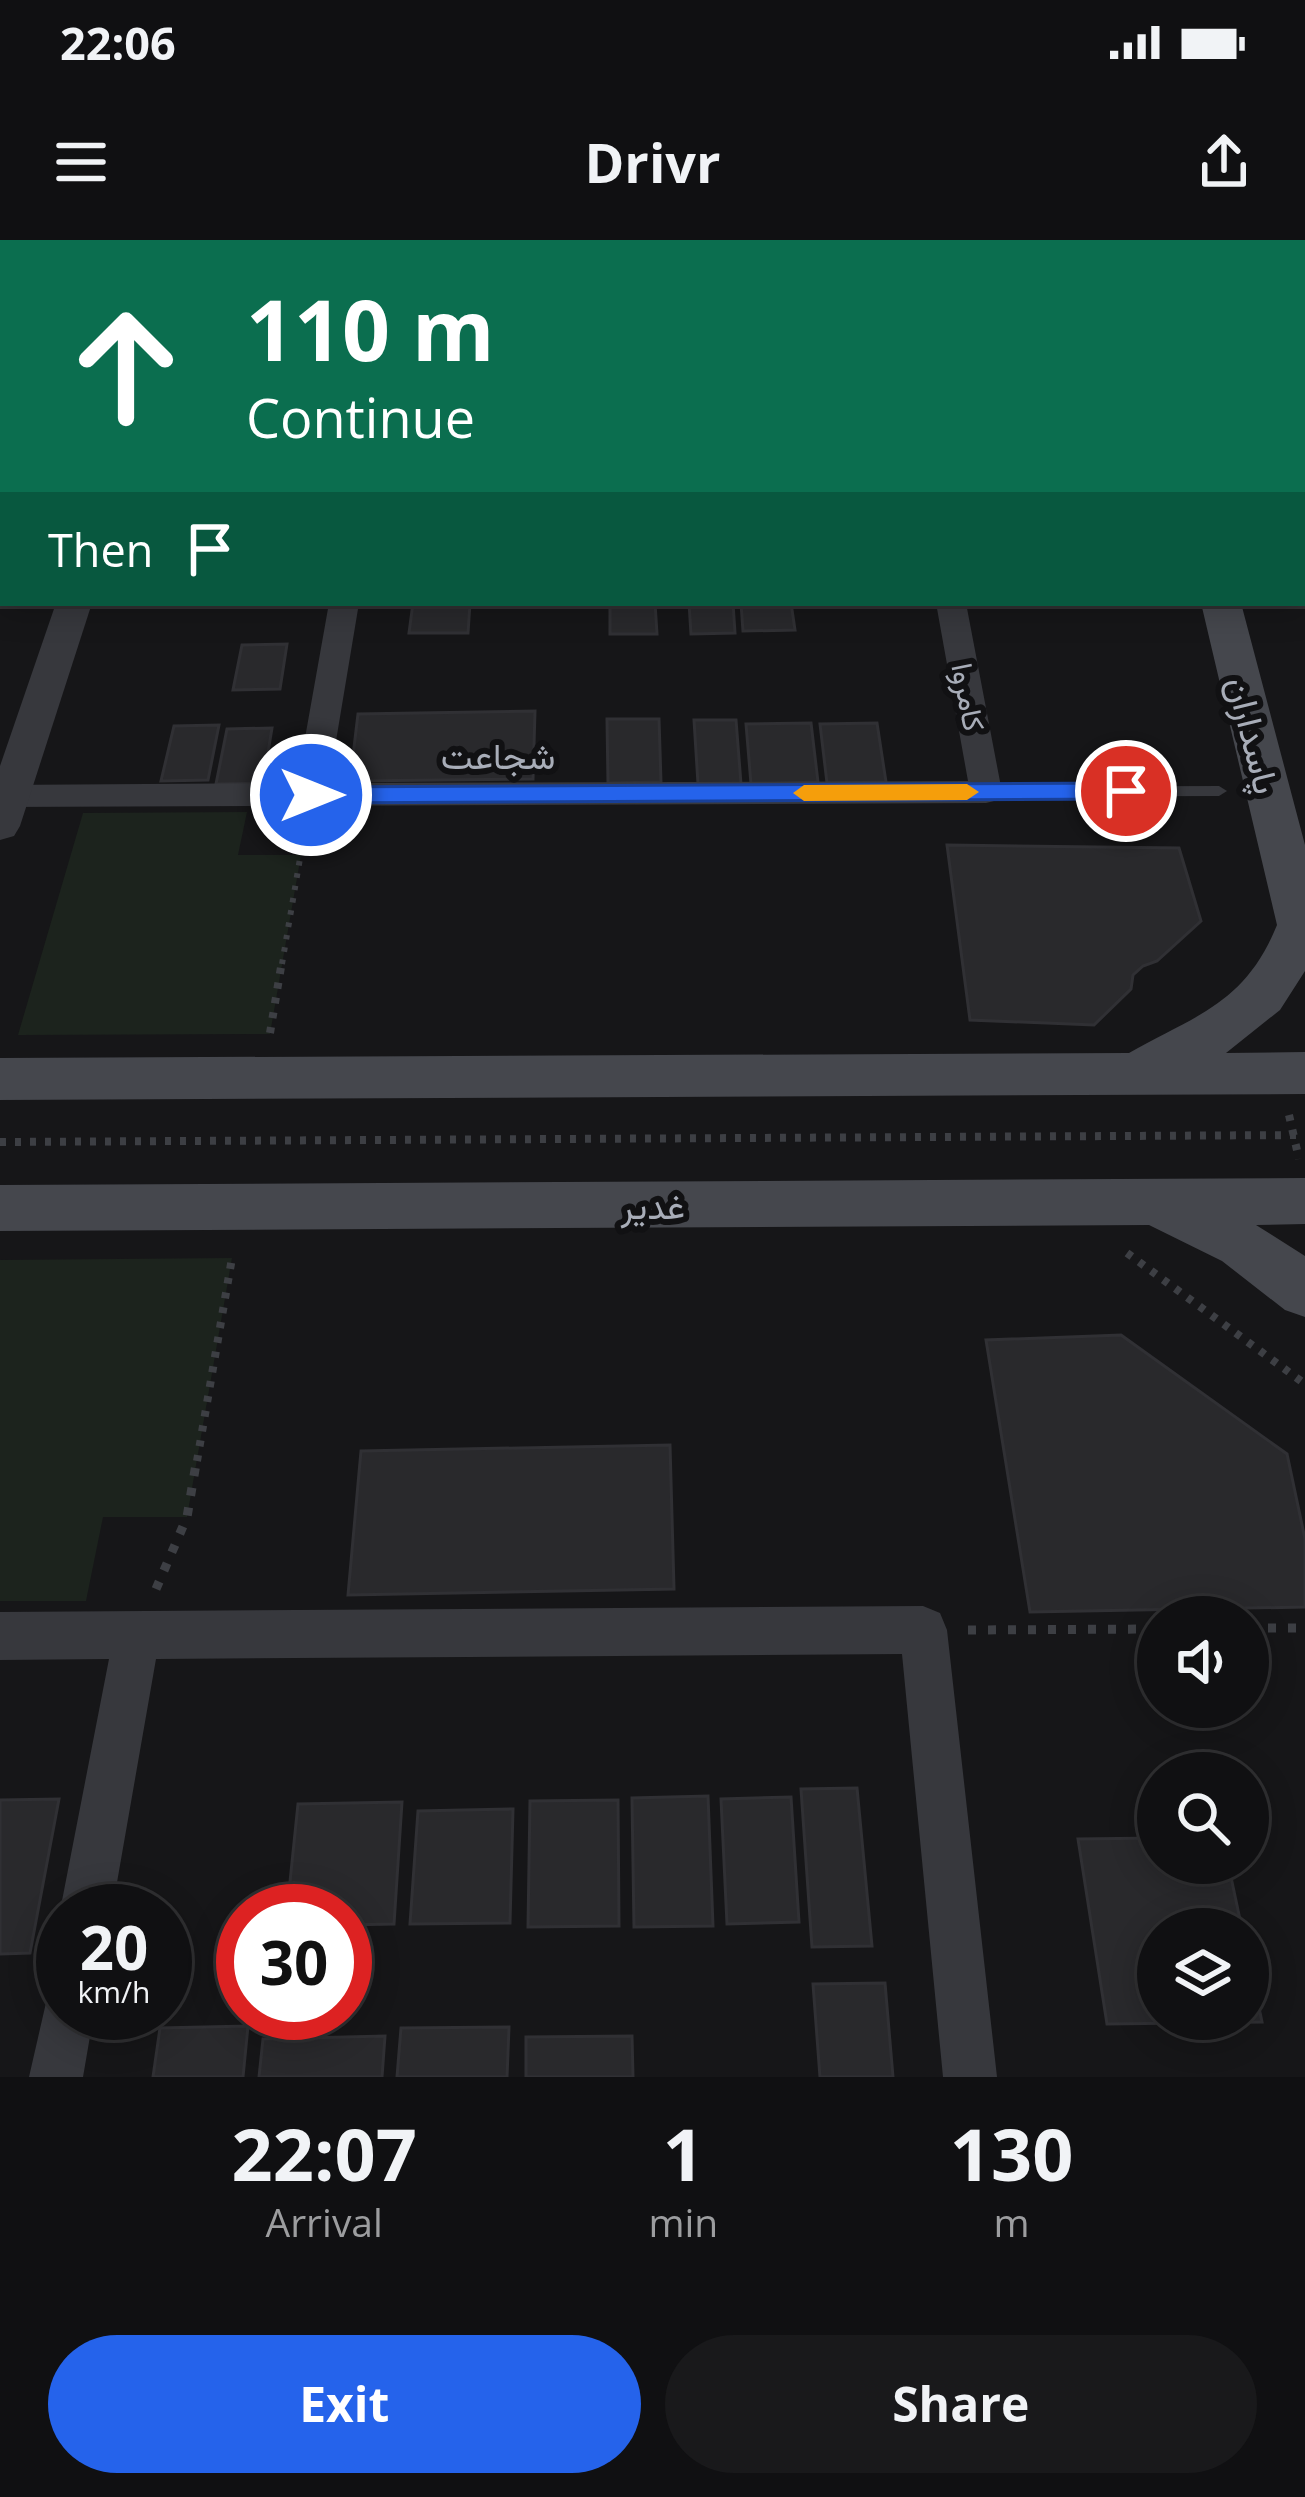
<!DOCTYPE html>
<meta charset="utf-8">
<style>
:root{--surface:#101012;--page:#19191b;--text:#f1f3f6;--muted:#9c9d9f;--line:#303032;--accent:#2563eb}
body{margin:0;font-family:"Open Sans",Vazirmatn,sans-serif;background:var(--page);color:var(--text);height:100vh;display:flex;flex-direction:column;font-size:45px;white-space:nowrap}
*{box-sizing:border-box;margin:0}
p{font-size:39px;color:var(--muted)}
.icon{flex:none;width:66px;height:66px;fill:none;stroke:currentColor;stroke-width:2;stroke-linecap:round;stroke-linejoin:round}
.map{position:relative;height:1837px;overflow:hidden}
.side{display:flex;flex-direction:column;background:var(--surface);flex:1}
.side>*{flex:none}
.guide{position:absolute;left:0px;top:0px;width:1305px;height:366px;box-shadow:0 6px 30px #0003,0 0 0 3px var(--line);background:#0b6e4f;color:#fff;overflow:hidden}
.buttons{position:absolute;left:1137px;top:1356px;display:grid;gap:24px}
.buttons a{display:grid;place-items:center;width:132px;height:132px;border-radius:50%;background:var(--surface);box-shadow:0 6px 30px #0003,0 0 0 3px var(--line);font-size:60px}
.speed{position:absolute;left:36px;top:1644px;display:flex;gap:24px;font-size:60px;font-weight:700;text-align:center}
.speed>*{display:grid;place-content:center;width:156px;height:156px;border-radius:50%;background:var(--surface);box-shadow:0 6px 30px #0003,0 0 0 3px var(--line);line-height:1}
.speed small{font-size:30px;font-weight:400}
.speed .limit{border:18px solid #d22;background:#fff;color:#111}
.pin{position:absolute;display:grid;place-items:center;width:102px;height:102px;color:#fff;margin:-51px;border:6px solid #fff;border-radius:50%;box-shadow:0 3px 12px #0007}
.me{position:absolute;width:132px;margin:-66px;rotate:90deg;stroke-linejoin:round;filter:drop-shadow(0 0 9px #0008)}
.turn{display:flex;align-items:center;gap:42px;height:252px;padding:0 48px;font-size:54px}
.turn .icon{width:156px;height:156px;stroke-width:2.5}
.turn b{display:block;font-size:84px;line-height:102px}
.then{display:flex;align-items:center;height:114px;padding:0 48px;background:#0003;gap:24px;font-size:45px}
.eta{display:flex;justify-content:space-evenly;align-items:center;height:204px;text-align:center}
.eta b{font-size:72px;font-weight:700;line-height:84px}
.primary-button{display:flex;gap:24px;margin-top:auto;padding:24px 48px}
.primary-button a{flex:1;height:138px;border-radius:72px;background:var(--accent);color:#fff;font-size:48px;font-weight:700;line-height:138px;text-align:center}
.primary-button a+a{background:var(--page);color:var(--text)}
.status{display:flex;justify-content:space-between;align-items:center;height:84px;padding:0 60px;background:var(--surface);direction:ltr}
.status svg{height:33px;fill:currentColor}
header{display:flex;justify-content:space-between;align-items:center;height:156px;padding:0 48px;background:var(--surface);font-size:54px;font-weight:700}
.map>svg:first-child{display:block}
.green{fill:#1c231d}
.building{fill:#29292c;stroke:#303034;stroke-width:3}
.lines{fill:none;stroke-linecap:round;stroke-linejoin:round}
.path-far2{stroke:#3d3f44;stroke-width:6;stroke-dasharray:4.5 8;stroke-linecap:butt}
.path-far1{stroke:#3d3f44;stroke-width:8;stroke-dasharray:6 9;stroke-linecap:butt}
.path{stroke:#3d3f44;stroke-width:9;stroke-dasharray:8 12;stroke-linecap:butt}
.service{fill:#37383d;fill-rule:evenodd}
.minor{fill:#37383d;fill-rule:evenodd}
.tertiary{fill:#37383d;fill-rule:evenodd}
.secondary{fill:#45474d;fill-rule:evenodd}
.route{fill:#2563eb;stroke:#184099;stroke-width:3}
.slow{fill:#f59e0b}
.labels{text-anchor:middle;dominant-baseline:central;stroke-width:12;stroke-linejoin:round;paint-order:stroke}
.far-street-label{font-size:30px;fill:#a8adb8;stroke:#111113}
.street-label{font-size:36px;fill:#a8adb8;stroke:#111113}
</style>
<div class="status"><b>22:06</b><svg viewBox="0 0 49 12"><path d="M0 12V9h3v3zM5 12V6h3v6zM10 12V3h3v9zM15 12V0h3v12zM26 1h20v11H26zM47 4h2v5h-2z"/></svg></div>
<header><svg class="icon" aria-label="menu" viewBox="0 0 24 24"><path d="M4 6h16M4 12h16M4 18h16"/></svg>Drivr<svg class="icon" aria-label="share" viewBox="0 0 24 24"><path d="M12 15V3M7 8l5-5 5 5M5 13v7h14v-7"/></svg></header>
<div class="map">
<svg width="1305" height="1837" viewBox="0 0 1305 1837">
<rect width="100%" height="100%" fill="#161618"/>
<g class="green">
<path d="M247 572 238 615H301L270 794 18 795 83 573Z"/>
<path d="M232 1018 187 1277H103L86 1361H0V1020Z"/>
</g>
<g class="building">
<path d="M413 363H470L468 393H409Z"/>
<path d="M610 363H655L657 394H610Z"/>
<path d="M689 363H733L735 393 691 394Z"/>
<path d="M741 363H791L795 390 743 391Z"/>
<path d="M287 404 280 449 233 450 242 405Z"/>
<path d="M535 471 533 539 350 541 358 474Z"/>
<path d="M607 479H659L661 542 608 543Z"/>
<path d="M694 480H736L741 544H698Z"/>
<path d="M811 483 818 542 751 544 746 484Z"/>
<path d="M877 483 886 542 827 543 820 484Z"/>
<path d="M219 485 208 540 161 541 174 486Z"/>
<path d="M272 488 263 543 216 544 227 489Z"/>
<path d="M947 605 1179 608 1201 681 1157 721 1143 726 1133 735 1131 749 1094 785 970 780Z"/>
<path d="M1121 1095 1287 1214 1305 1299V1367L1030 1372 986 1100Z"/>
<path d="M670 1205 674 1349 348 1355 361 1211Z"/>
<path d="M857 1548 872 1706 812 1707 801 1549Z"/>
<path d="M708 1556 713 1686 634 1687 632 1558Z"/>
<path d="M791 1557 799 1682 727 1684 721 1559Z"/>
<path d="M59 1559 30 1713 0 1714V1560Z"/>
<path d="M618 1560 619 1686 528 1687 530 1561Z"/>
<path d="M402 1562 394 1684 345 1685V1671H287L298 1564Z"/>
<path d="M513 1569 510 1683 410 1684 418 1571Z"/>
<path d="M1158 1598V1623H1228L1242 1689H1158V1779H1248V1715L1262 1782 1107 1784 1078 1599Z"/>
<path d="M885 1743 893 1837H820L813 1744Z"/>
<path d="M248 1786 243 1837H153L160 1788Z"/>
<path d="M509 1787 507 1837H397L401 1788Z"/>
<path d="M385 1796 382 1837H259L263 1799Z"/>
<path d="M632 1796 633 1837H526V1797Z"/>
</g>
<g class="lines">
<path class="path-far2" d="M282 724 305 589"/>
<g class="path-far1">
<path d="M270 793 282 721"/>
<path d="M1289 875 1299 919"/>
<path d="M0 902 1305 895"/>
<path d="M1127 1013 1305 1144"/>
<path d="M197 1221 232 1018"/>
</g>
<g class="path">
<path d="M156 1349 187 1277 197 1218"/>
<path d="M1248 1388H1305"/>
<path d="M968 1390 1158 1389"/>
</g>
<path class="service" d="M1219 546 1227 551 1219 556 986 557 978 552 986 547Z"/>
<g class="minor">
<path d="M4 0H28L3 3Z"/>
<path d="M395 0H419L394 3Z"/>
<rect x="872" y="0" width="24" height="3"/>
<path d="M3 21V41L0 42V22Z"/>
<path d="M329 363H359L329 543 968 541 936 363H966L1002 552 998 560 986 563 0 567V545L297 543Z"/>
<path d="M923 1366 940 1373 947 1390 997 1837H943L902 1414 156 1419 112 1671H63V1678L60 1671 109 1419 0 1420V1372Z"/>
<path d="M63 1748V1773H94L83 1837H29L48 1754Z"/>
</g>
<path class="tertiary" d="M56 363H92L20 586 14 596 0 600V526Z"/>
<g class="secondary">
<rect x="1115" y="0" width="32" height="3"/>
<path d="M1201 363H1241L1305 605V731L1280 770 1226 813 1305 812V854L0 860V818L1129 813C1196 775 1245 764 1277 685Z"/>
<path d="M1305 938V984L1256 985 1305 1016V1077L1285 1070 1222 1021 1149 985 0 991V945Z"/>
</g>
</g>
<path class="route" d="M1126 543 1138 551 1126 559 311 563 300 555 311 547Z"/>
<path class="slow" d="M967 544 979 552 967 560 804 561 793 553 804 545Z"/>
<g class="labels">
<g class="far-street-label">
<text transform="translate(969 457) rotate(79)">کامروا</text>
</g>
<g class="street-label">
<text transform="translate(1254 495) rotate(76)">پاسداران</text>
<text x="498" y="515">شجاعت</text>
<text x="653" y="965">غدیر</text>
</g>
</g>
</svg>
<div class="buttons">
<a><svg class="icon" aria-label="sound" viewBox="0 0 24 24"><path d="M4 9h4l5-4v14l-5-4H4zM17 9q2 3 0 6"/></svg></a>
<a><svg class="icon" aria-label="search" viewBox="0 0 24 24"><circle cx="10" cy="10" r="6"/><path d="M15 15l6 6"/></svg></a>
<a><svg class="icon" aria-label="layers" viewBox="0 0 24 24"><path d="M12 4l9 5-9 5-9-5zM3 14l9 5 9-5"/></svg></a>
</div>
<div class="speed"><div>20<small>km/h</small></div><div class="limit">30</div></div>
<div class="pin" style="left:1126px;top:551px;background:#d93025"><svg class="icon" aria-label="arrive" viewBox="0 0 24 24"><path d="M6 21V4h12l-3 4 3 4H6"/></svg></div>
<svg class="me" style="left:311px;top:555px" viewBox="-20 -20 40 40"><circle r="17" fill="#2563eb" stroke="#fff" stroke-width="3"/><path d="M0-11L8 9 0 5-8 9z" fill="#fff"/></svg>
<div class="guide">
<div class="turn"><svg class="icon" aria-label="ahead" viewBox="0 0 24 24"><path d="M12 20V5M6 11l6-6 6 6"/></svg><div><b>110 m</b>Continue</div></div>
<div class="then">Then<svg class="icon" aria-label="arrive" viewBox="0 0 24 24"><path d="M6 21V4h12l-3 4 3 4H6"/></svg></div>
</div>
</div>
<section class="side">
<div class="eta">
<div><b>22:07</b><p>Arrival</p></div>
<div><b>1</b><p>min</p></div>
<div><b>130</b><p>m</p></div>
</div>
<div class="primary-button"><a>Exit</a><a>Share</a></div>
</section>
